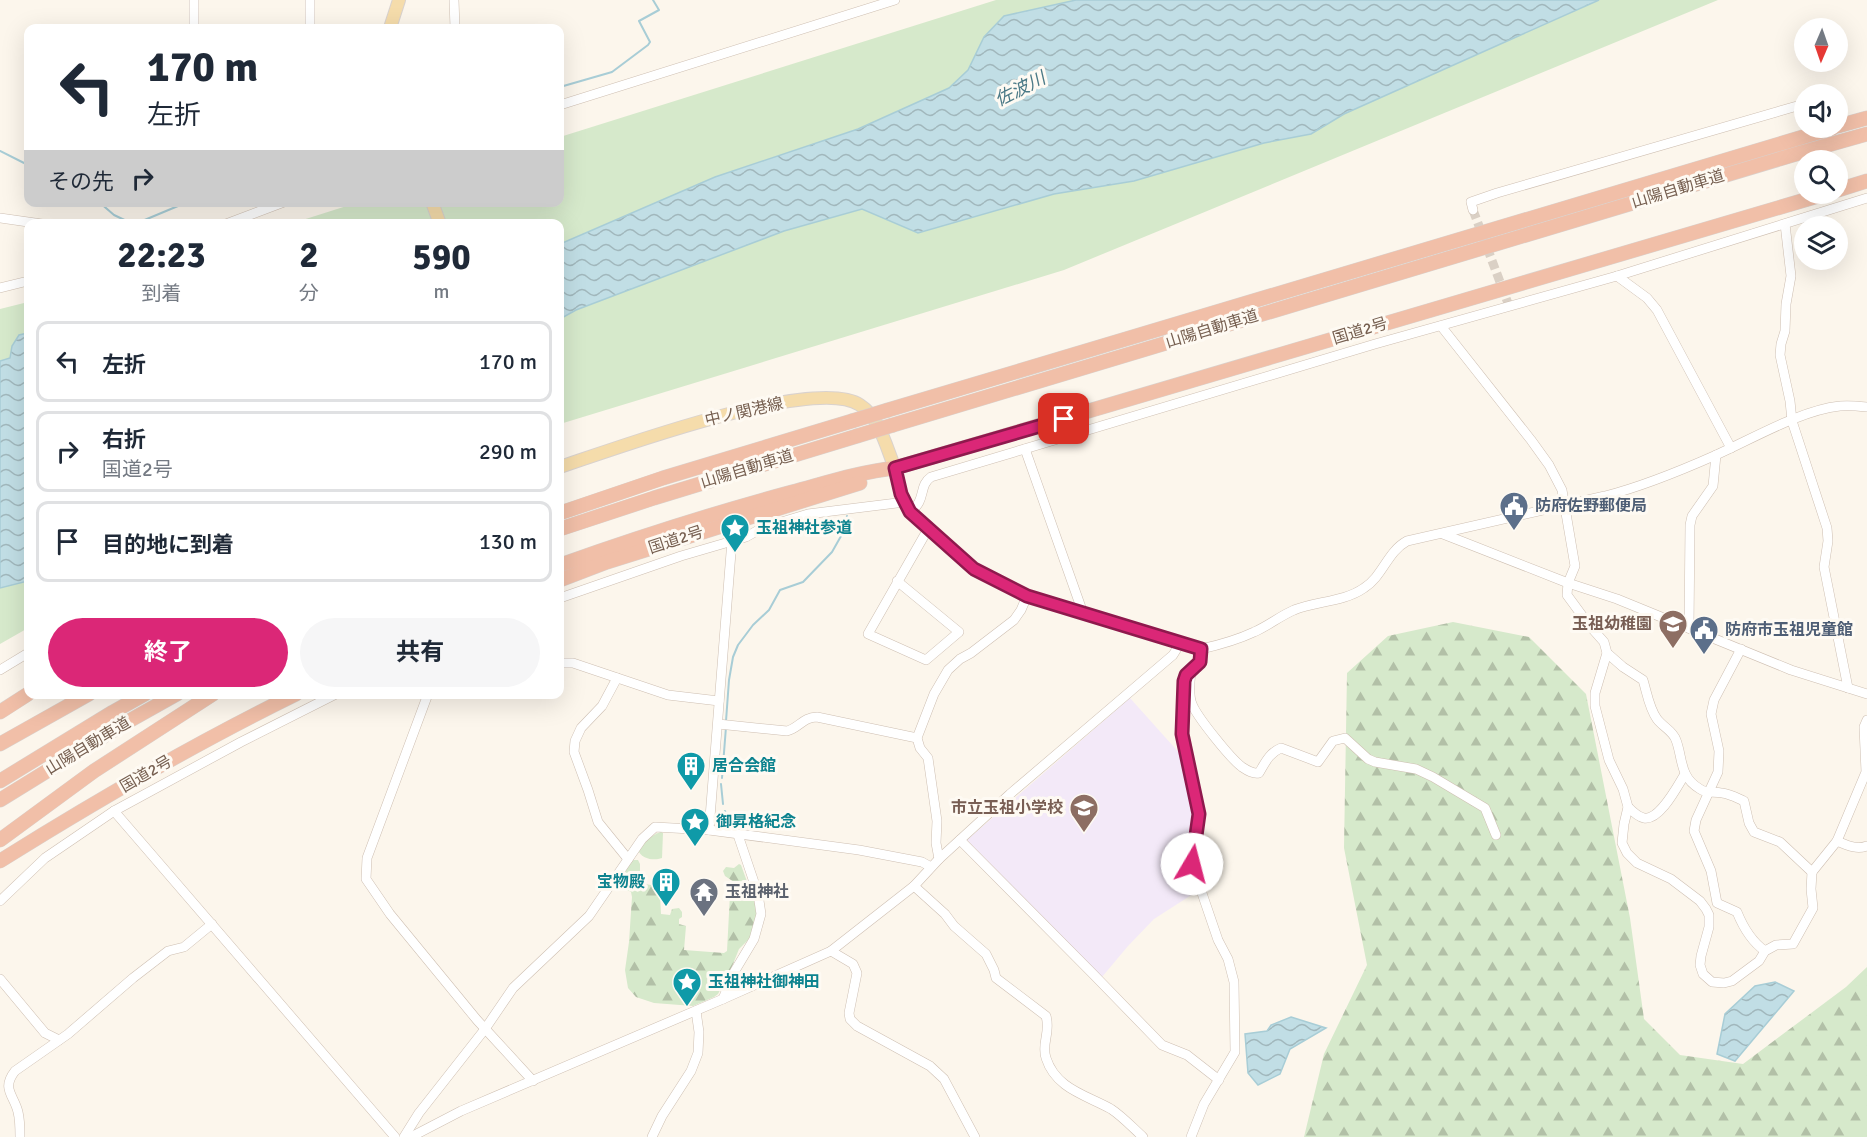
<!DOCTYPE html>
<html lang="ja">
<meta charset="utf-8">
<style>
:root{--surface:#fff;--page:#f6f6f7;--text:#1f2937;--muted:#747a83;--line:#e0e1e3;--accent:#db2777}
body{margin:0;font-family:Signika,"Noto Sans JP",sans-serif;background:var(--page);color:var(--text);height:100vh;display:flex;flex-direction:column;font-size:22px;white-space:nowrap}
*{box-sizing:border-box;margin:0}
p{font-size:20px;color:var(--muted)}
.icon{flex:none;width:33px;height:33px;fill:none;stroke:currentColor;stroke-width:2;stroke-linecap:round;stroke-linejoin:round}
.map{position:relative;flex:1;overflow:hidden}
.details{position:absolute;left:24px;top:219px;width:540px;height:480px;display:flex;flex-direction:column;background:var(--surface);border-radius:12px;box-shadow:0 6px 24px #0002}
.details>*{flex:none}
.hud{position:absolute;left:24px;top:24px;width:540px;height:183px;border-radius:12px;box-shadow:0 6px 24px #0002;background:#fff;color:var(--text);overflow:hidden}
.needle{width:39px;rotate:182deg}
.buttons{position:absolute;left:1794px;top:18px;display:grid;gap:12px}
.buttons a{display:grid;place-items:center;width:54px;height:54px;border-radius:50%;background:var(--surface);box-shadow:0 6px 24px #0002;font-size:30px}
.pin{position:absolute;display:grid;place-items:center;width:51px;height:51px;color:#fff;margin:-26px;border-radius:12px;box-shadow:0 3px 9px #0006}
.me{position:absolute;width:66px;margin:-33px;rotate:8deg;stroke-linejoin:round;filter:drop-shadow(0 0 4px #0008)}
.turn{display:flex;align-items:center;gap:21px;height:126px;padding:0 24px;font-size:27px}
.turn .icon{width:78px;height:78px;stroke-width:2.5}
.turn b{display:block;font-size:42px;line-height:51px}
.then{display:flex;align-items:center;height:57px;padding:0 24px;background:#0003;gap:12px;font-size:22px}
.eta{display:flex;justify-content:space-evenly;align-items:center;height:102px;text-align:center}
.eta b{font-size:36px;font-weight:700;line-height:42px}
.primary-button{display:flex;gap:12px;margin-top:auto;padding:12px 24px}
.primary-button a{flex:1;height:69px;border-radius:36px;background:var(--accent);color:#fff;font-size:24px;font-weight:700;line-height:69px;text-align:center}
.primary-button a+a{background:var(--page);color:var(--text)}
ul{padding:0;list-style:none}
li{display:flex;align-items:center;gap:18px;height:81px;margin:0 12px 9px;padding:0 12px;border:3px solid var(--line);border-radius:12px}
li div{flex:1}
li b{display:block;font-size:22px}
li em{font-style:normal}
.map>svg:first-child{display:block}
.education{fill:#f3e9f8}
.green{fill:#d6e9cb}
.forest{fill:url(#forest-firs)}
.water{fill:url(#water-waves);stroke:#a8cdd6;stroke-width:1.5}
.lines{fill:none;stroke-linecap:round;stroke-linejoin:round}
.stream{stroke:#a8cdd6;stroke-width:2}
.minor-tunnel{stroke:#dad0c5;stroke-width:9;stroke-dasharray:9 4.5;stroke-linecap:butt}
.minor-casing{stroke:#cebfb2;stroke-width:10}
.major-casing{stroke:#d9d2ce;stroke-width:14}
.highway-casing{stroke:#d9d2ce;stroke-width:15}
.minor{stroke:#fff;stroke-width:9}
.major{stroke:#f5dcab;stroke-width:12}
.highway{stroke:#f1bfa8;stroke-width:14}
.highway-bridge-casing{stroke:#d9d2ce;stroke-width:15;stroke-linecap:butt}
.highway-bridge{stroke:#f1bfa8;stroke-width:14}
.route-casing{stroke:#8e194d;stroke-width:15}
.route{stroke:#db2777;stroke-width:10}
.labels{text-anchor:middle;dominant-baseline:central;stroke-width:6;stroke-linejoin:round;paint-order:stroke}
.street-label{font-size:16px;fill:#765f50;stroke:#fefaf3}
.service-label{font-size:16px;font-weight:bold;fill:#4e5e75;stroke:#fefaf3;text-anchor:start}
.culture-label{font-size:16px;font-weight:bold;fill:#0d838f;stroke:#fefaf3;text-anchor:start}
.education-label{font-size:16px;font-weight:bold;fill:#785e54;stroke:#fefaf3;text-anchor:end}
.worship-label{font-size:16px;font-weight:bold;fill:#5b616d;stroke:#fefaf3;text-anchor:start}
.water-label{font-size:18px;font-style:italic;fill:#4b7a87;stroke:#fefaf3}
</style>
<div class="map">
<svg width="1867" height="1137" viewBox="0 0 1867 1137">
<defs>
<pattern id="forest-firs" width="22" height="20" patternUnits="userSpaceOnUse" patternTransform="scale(1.5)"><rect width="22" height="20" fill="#d6e9cb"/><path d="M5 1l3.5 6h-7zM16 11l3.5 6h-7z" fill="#b2c0a7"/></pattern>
<pattern id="water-waves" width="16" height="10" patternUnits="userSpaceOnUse" patternTransform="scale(1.5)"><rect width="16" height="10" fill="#c1dee5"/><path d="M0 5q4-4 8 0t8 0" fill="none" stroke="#a1b7bc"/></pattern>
</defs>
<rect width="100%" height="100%" fill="#fcf6ec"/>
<path class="education" d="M1130 698 1182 756 1195 809 1189 866 1196 892 1154 919 1128 946 1102 977 967 840Z"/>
<g class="green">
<path d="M996 0H1076L1004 16 984 37 968 70 949 88 858 129 715 177 560 244V224H290L356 203 560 202V137Z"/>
<path d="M1599 0H1718L1064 270 560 424V319L576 310 784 231 862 209 918 233 1054 194 1134 181 1264 143 1311 134 1344 114Z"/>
<path d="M28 302V333L19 335 12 346 10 358 0 361V309Z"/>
<path d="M28 581V628L0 644V588Z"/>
<path d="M661 832 663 833 662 858C654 861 643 859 639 852 642 843 651 835 661 832Z"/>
</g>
<g class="forest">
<path d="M1453 622 1529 637 1586 694 1630 918 1644 1019 1680 1055 1743 1064 1846 987 1867 967V1137H1304L1324 1054 1367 965 1344 848 1347 673 1388 636Z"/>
<path d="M632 860H638L640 864V883L651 885 660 895 661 914 670 915 672 909 679 908 682 912V917L679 919V924L686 926 684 950 724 953 727 951 730 894 735 886 734 882 725 876 723 871 726 867 734 868 739 864 741 865 757 909V915L750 938 739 949 729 974 718 994 714 997 693 1006 654 1003 636 997 628 988 625 970 629 942 632 897 631 892C628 890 624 890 621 887 613 880 628 866 632 860Z"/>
</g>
<g class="water">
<path d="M1076 0H1599L1344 114 1311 134 1264 143 1134 181 1054 194 918 233 862 209 784 231 576 310 560 319V244L715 177 858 129 949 88 968 70 984 37 1004 16Z"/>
<path d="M28 333V581L0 588V361L10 358 12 346 19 335Z"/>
<path d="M1775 982 1794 991 1735 1061 1717 1054 1725 1014 1755 986Z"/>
<path d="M1291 1017 1326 1028 1290 1049 1280 1074 1258 1085 1248 1073 1245 1034 1267 1031 1271 1025Z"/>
</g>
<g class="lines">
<g class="stream">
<path d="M560 87 612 72 648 45 650 42 639 21 659 10 653 0"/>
<path d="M0 151 28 165"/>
<path d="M99 202 114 215 133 224"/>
<path d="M135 224 178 206 200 202"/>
<path d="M726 721 729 680 733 657 738 645 753 625 769 610 780 590 803 582 832 552 845 529 847 516"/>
<path d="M722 778 726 727"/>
<path d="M721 784 723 804"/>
<path d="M725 811 730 828"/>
</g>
<g class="minor-tunnel">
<path d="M1820 128 1830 160"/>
<path d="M1473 210 1509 306"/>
</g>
<g class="minor-casing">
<g id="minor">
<path d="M194 0V28"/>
<path d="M310 0V28"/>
<path d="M454 0 455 28"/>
<path d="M560 105 895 0"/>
<path d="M1473 210 1471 202 1497 193 1804 104"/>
<path d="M0 218 42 224"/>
<path d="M226 224 284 202"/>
<path d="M1785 224 1791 276 1786 304 1785 331 1781 344 1780 355 1790 401 1792 421 1827 528 1828 541 1824 567 1848 688"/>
<path d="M1617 276 1647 298 1657 310 1731 448"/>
<path d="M0 288 28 281"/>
<path d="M1441 326 1531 440 1549 465 1562 490 1575 566 1568 583 1567 595 1589 625 1604 642 1607 653 1595 693V706L1609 760 1623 789 1628 807 1624 824 1622 843 1627 853 1637 863 1671 879 1700 901 1706 909 1709 915V927L1701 956 1700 965 1703 974 1712 982 1724 983 1732 981 1759 961 1765 951 1776 945 1793 944 1813 908 1811 889 1812 872"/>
<path d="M1025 449 1083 613"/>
<path d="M895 468 901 494 910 512 974 569 1027 596 1201 649C1219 645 1237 640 1254 632 1268 626 1280 616 1294 610 1317 601 1344 602 1364 588 1383 576 1387 552 1407 541L1605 496C1644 486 1680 471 1716 455 1752 439 1801 410 1840 406 1848 405 1858 406 1867 407"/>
<path d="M910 512C927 500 918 486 931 477L1375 344 1617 276 1867 198"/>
<path d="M1443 534 1568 583 1617 599 1791 670 1867 694"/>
<path d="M897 581 959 632 926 660 868 634 928 529"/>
<path d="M560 598 681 556 746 537 762 528 808 514 905 502"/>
<path d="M1689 628 1690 525 1692 516 1713 486 1716 455"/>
<path d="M1741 649 1714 700 1711 714 1719 751 1718 772 1696 820 1694 831 1711 871 1717 903 1737 912C1743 927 1751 941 1765 951"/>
<path d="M1607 653 1623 667 1643 680C1647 693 1649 708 1657 719 1663 727 1673 731 1676 740 1683 758 1679 777 1700 789 1707 794 1714 791 1722 793 1730 794 1737 798 1744 801L1749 823 1754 832 1780 842 1812 872 1837 841 1866 772 1864 727 1867 720"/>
<path d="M560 663H573L668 695 719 701"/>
<path d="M0 670 28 653"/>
<path d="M1191 671C1190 681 1188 694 1192 704 1197 717 1231 759 1242 767 1248 771 1253 774 1259 773 1265 763 1269 753 1281 748L1318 762 1333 741 1345 738 1368 759 1375 762 1416 769 1433 777 1485 808 1496 835"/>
<path d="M617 678 602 706 581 728 575 741 574 752 588 790 598 822 628 859"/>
<path d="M428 694 367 858 366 879 390 914 477 1020 533 1081"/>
<path d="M718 724 787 731C799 728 803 717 817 717L917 738"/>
<path d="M1628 807C1632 811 1638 817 1644 818 1660 821 1678 785 1685 774"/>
<path d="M114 811 395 1137"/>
<path d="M709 830 732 540"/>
<path d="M960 840 1094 975 1162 1045 1187 1055 1219 1080"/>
<path d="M1837 841C1847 845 1856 850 1867 846"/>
<path d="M939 859 936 843 937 821 928 758 920 748 917 738 934 694 948 670 960 659 971 653 1014 620 1021 610 1027 596"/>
<path d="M914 886 945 914 954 926 986 954 994 970 996 978 1046 1016C1051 1033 1041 1043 1046 1058 1056 1089 1086 1095 1111 1109 1122 1116 1133 1128 1143 1137"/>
<path d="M0 901 45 858 114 811 241 742 336 694"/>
<path d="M831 951 853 964 857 973 849 1013 850 1019 857 1026 930 1066 944 1079 975 1137"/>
<path d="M0 979 45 1033 59 1040"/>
<path d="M723 999 733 974 754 939 761 914 758 894 738 835"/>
<path d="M20 1137C20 1129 20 1120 18 1112 14 1095 1 1089 15 1071L68 1034 133 978 168 951 184 947 212 924"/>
<path d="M404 1137 419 1113 485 1029 513 988 589 916 642 839 655 827 709 830 859 850 922 862 931 867"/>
<path d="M411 1137 461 1111 723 999 831 951 914 886 939 859 1010 794 1173 655 1181 642"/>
<path d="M652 1137 662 1116 691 1071 698 1053 699 1032 696 1011"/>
<path d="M1191 1137 1204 1104 1235 1052 1234 982 1228 959 1218 940 1192 864 1199 814 1182 734 1183 681 1186 675 1200 662 1201 649"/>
</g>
</g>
<g class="major-casing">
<g id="major">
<path d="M390 28 399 0"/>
<path d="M432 202 440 224"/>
<path d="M560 467C614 449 815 375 860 405 880 418 886 447 895 468"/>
</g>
</g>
<g class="highway-casing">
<g id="highway">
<path d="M1838 126 1867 118"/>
<path d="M1838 190 1867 181"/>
<path d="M888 410 1833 128"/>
<path d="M893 425 1796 154 1867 134"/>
<path d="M560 513 663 478 852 421"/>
<path d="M560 529 654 498 857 436"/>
<path d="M560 565C636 538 714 513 792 492 826 483 860 472 895 468L1825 194"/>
<path d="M560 580 607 562 860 483"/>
<path d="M0 712 28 694"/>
<path d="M0 744 89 694"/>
<path d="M0 781 113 712 145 694"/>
<path d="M0 800 120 726 177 694"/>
<path d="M0 840 94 771 213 694"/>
<path d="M0 861C96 801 194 744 296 694"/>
</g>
</g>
<use href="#minor" class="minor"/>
<use href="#major" class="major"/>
<use href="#highway" class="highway"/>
<g class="highway-bridge-casing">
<g id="highway-bridge">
<path d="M852 421 888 410"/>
<path d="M857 436 893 425"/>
</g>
</g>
<use href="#highway-bridge" class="highway-bridge"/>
</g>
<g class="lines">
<g class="route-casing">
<path id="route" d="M1064 419 895 468 901 494 910 512 974 569 1027 596 1201 649 1200 662 1186 675 1184 681 1182 734 1199 814 1192 864"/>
</g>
<use href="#route" class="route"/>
</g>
<defs>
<g id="civic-pin" transform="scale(1.5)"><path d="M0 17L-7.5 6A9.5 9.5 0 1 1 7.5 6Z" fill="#5c6f8a" stroke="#fefaf3"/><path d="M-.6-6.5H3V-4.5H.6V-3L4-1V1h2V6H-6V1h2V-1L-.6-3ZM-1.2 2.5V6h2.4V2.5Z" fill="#fff"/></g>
<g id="sight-pin" transform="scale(1.5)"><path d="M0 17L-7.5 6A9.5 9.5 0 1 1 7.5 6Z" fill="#0f9aa8" stroke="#fefaf3"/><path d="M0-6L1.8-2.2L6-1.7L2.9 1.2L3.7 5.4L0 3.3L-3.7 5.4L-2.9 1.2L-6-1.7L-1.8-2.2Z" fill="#fff"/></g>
<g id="school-pin" transform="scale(1.5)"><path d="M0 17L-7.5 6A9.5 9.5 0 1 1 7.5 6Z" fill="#8d6e63" stroke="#fefaf3"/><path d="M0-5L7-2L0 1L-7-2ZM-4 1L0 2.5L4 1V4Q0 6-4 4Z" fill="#fff"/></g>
<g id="building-pin" transform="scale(1.5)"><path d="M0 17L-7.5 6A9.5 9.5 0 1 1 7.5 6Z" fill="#0f9aa8" stroke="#fefaf3"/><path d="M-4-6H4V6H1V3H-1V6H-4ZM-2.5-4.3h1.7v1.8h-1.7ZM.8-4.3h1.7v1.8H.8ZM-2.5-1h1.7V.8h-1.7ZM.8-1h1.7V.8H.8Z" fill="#fff"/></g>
<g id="temple-pin" transform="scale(1.5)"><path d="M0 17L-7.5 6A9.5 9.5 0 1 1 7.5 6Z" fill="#6b7280" stroke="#fefaf3"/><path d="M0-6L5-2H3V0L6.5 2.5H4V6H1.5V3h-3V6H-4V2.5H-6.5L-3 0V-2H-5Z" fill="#fff"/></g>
</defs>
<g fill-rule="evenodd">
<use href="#civic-pin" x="1514" y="506"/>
<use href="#sight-pin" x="735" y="528"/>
<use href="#school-pin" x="1673" y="624"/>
<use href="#civic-pin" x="1704" y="630"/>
<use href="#building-pin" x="691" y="766"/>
<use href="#school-pin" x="1084" y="808"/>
<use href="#sight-pin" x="695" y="822"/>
<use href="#building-pin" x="666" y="882"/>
<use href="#temple-pin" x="704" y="892"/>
<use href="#sight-pin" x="687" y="982"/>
</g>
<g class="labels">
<g class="street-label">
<text transform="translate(1678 189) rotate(-17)">山陽自動車道</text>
<text transform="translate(1212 329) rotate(-17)">山陽自動車道</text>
<text transform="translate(1360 331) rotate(-17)">国道2号</text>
<text transform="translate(744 412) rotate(-13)">中ノ関港線</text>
<text transform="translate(747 469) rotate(-17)">山陽自動車道</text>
<text transform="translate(676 540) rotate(-18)">国道2号</text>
<text transform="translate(88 746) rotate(-31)">山陽自動車道</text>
<text transform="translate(146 774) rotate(-30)">国道2号</text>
</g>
<g class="service-label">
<text x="1535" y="506">防府佐野郵便局</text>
<text x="1725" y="630">防府市玉祖児童館</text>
</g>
<g class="culture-label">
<text x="756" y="528">玉祖神社参道</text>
<text x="712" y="766">居合会館</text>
<text x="716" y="822">御昇格紀念</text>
<text x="645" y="882" text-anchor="end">宝物殿</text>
<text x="708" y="982">玉祖神社御神田</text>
</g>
<g class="education-label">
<text x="1652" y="624">玉祖幼稚園</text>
<text x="1063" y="808">市立玉祖小学校</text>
</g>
<g class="worship-label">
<text x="725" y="892">玉祖神社</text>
</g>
<g class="water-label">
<text transform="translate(1020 89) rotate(-27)">佐波川</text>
</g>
</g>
</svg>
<div class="buttons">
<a><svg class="needle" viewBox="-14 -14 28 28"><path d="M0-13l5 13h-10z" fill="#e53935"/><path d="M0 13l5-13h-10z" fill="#747a83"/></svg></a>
<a><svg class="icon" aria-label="sound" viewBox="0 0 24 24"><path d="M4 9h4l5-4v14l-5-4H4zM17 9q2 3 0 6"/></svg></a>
<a><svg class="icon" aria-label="search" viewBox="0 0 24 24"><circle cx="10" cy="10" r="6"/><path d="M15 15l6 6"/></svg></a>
<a><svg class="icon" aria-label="layers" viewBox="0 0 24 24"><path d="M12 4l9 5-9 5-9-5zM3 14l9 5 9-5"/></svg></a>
</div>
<div class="pin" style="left:1064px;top:419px;background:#d93025"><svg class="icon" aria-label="arrive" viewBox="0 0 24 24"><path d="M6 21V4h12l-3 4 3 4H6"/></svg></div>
<svg class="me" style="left:1192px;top:864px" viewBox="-20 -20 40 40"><circle r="19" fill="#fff"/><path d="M0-13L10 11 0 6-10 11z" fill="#db2777"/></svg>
<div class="hud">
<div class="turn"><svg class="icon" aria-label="left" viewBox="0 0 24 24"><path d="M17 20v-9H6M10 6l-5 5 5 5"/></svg><div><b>170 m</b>左折</div></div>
<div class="then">その先<svg class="icon" aria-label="right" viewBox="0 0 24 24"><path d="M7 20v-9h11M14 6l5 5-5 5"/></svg></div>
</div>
<section class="details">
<div class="eta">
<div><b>22:23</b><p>到着</p></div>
<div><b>2</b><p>分</p></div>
<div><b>590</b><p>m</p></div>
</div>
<ul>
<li><svg class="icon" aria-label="left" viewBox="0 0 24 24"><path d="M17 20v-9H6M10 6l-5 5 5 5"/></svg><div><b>左折</b></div><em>170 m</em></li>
<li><svg class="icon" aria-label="right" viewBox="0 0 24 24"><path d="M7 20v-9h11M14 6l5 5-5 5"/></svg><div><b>右折</b><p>国道2号</p></div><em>290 m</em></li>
<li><svg class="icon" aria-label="arrive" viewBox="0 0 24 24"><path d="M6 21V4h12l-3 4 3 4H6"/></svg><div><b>目的地に到着</b></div><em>130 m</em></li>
</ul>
<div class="primary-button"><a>終了</a><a>共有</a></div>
</section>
</div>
